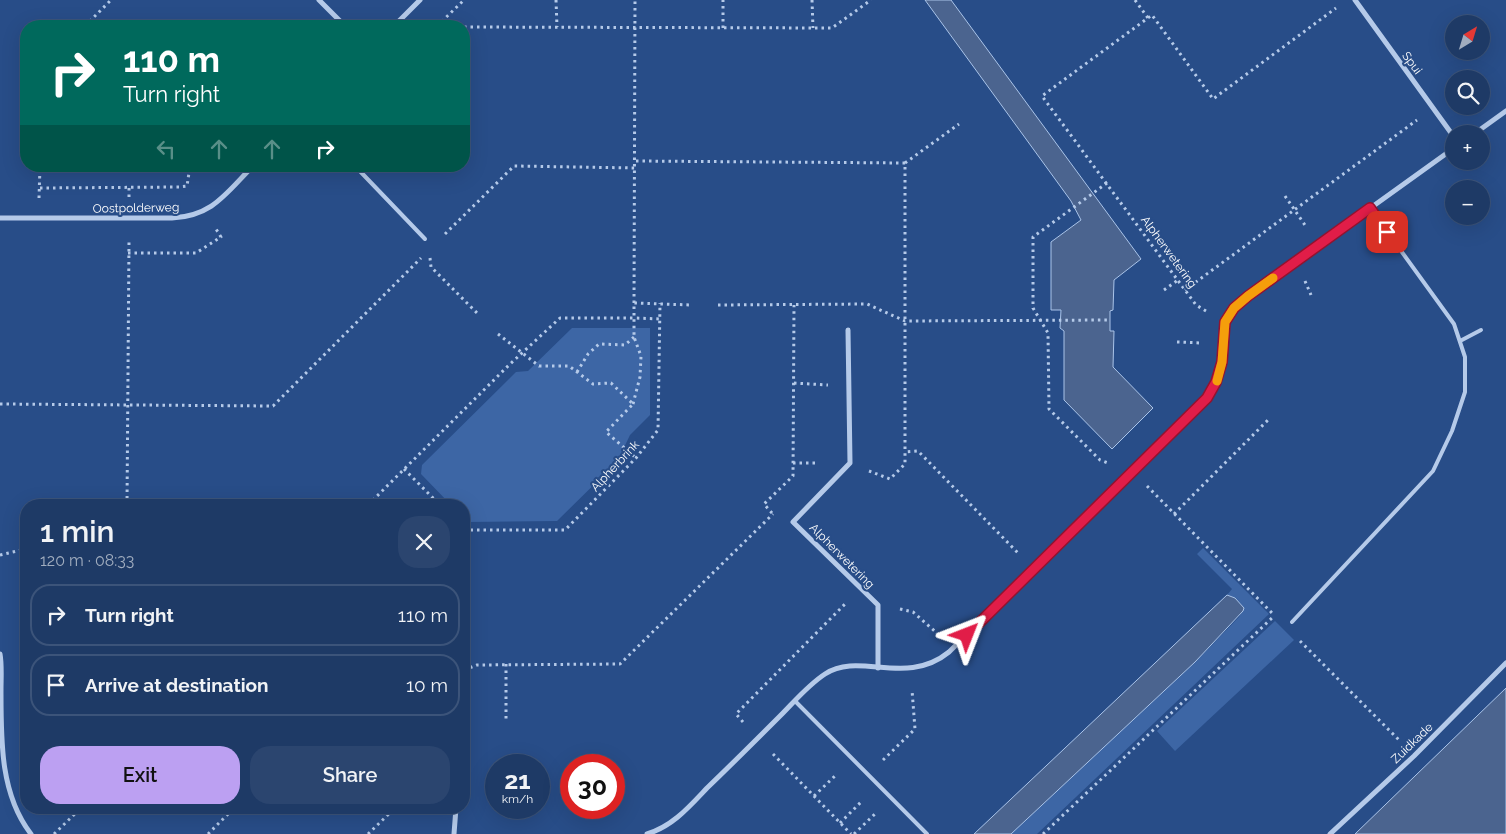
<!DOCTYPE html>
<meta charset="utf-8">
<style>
:root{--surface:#1e3a66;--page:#2b456f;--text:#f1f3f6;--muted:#a1adbf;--line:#3c547a;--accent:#bca0f2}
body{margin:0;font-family:Raleway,sans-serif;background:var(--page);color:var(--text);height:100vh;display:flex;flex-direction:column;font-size:19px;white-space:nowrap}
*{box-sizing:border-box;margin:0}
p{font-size:16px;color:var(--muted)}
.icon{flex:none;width:28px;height:28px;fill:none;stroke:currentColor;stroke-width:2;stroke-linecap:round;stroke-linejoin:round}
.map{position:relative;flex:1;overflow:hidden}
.panel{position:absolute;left:20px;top:499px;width:450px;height:315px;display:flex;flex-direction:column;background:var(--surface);border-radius:20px;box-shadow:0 5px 20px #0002,0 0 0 1px var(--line)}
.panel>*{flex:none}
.hud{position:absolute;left:20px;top:20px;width:450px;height:152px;border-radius:20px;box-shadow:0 5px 20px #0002,0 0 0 1px var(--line);background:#00695c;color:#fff;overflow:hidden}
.needle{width:32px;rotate:38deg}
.controls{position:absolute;left:1445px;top:15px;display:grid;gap:10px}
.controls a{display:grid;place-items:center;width:45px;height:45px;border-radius:50%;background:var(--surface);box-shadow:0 5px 20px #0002,0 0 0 1px var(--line);font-size:25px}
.speed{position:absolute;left:485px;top:754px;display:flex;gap:10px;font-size:25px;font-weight:700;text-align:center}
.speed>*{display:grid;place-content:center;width:65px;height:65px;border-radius:50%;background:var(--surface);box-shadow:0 5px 20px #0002,0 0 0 1px var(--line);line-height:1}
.speed small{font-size:12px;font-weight:400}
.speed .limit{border:8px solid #d22;background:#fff;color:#111}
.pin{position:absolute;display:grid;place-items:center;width:42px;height:42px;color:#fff;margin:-21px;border-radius:10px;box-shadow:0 2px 8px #0006}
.me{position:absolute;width:55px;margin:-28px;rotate:45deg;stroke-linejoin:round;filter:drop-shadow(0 0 4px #0008)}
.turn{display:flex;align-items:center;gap:18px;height:105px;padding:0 20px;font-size:22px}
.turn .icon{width:65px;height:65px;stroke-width:2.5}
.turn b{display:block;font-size:35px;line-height:42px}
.lanes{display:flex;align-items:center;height:48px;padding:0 20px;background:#0003;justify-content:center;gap:25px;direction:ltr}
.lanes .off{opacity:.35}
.round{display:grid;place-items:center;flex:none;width:52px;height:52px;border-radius:20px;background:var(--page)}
.headline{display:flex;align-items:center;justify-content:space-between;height:85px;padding:0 20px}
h1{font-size:30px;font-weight:600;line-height:38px}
.button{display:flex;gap:10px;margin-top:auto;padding:10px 20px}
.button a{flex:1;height:58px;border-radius:20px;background:var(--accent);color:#111;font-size:20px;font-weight:600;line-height:58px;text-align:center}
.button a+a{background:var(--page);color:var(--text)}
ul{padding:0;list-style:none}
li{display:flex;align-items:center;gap:15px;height:62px;margin:0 10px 8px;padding:0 10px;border:2px solid var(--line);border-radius:20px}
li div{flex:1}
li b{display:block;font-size:19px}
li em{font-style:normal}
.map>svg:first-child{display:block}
.green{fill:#3d66a5}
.water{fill:#4b648f;stroke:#aac4e9}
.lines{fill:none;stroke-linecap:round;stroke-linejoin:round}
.path{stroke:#b5cae9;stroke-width:3;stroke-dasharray:2.5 4;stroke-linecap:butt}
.lane{stroke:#b5cae9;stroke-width:4}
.street{stroke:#b5cae9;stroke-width:5}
.route-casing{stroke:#92132f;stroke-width:12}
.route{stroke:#e11d48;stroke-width:9}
.slow{stroke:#f59e0b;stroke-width:9}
.labels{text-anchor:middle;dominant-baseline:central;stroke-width:4.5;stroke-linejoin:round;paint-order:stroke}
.street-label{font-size:12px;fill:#fff;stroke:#284d88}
</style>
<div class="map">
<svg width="1506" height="834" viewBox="0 0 1506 834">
<rect width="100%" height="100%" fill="#284d88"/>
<g class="green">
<path d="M572 328H650V415L630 435 617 462 557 521 467 522 464 518V505H451L421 474 422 465 516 372 528 371Z"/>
<path d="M1203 548 1269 614 1037 834H1011L1195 662 1239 617 1244 608 1235 598 1227 595 1232 589 1197 554Z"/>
<path d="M1275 621 1294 640 1175 751 1157 731Z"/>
</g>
<g class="water">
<path d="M925 0H951L1141 259 1114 280 1113 310 1110 311V331H1114L1113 367 1153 408 1112 449 1064 400V331L1060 328 1061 310H1051V242L1081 220 1071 201Z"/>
<path d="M1227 595 1235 598 1244 608 1243 611 1195 662 1011 834H974Z"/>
<path d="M1506 688V834H1355Z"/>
</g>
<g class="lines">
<g class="path">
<path d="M556 0 557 27"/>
<path d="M812 0 813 28"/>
<path d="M1135 0 1148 18"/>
<path d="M85 26 111 0"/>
<path d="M437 26 464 0"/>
<path d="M464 27 832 28 871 0"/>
<path d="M723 28V0"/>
<path d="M636 161 905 163V452"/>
<path d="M905 163 959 124"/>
<path d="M1107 183 1033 237V308L1048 333 1049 409 1100 460 1108 463"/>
<path d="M40 188 179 187 187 186 190 166"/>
<path d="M1285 196 1307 228"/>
<path d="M129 197V187"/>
<path d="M39 198 40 166"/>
<path d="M445 234 514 166 636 168"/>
<path d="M128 253H196L221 237 216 229"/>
<path d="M430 258 431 267 477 313"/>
<path d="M1305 281 1311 295"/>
<path d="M1164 290 1178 280"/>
<path d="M1185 290 1417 120"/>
<path d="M634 303 635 0"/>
<path d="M718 305 867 304 905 321 1110 320"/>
<path d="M1206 311 1196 305 1042 96 1152 15 1213 99 1336 8"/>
<path d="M498 334 539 366H569L593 384 611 383 633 404 606 432 636 458"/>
<path d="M1177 342 1202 343"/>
<path d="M577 372 588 354 599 344 625 345 634 337"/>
<path d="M794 383 828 385"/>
<path d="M0 404 273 406 421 258"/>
<path d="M633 404 640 377 641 356 634 337V318L660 319"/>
<path d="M793 463H819"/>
<path d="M404 469 440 505"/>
<path d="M869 471 890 479 905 464V452L918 451 1019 554"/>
<path d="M1147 486 1273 614"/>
<path d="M127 505 129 241"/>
<path d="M368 505 509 365 560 318H634V303L691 305"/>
<path d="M772 513 764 504 793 476 794 305"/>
<path d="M1174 514 1269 419"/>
<path d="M464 530H565L636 458 658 430 660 303"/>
<path d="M0 555 26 549"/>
<path d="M900 609 913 612 938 634"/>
<path d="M1300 641 1400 741"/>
<path d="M506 664V721"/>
<path d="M464 670 477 665 620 664 773 514"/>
<path d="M743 722 736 714 845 604"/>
<path d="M773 754 851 834"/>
<path d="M883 760 915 729 912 690"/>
<path d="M814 796 837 774"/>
<path d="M840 823 863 800"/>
<path d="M54 834 81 808"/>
<path d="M208 834 234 808"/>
<path d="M368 834 395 808"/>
<path d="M854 834 877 812"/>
<path d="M1043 834 1272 618"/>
</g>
<g class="lane">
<path d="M355 166 425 239"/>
<path d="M1460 341 1481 330"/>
<path d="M1292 622 1433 471 1452 431 1465 392V357L1454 324 1370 208"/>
<path d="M795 701 927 834"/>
</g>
<g class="street">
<path d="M319 0 345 26"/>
<path d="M1355 0 1454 137"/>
<path d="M394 26 420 0"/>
<path d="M1474 134 1506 111"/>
<path d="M0 218H172C213 216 226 193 253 166"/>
<path d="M848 330 850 463 793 522 878 605V668"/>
<path d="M0 654C2 665 1 678 1 689 1 740 0 794 31 834"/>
<path d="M454 834 456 808"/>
<path d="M647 834C673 826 689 807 707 788 732 764 756 740 780 716 794 702 808 685 825 674 859 651 906 687 949 652L1207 398 1217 382 1222 362 1225 322 1234 308 1248 296 1454 148"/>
<path d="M1330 834 1414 756 1506 663"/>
</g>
</g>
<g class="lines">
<g class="route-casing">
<path id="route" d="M967 635 1207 398 1216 382 1222 362 1225 322 1234 308 1248 296 1370 208 1387 232"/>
</g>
<use href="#route" class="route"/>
<path class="slow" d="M1217 381 1222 362 1225 322 1234 308 1248 296 1273 278"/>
</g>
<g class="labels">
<g class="street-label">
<text transform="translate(1412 63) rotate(54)">Spui</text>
<text transform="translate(136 208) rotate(-1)">Oostpolderweg</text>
<text transform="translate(1169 252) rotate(54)">Alpherwetering</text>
<text transform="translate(615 466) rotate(-47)">Alpherbrink</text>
<text transform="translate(842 556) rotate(45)">Alpherwetering</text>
<text transform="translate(1412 743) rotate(-44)">Zuidkade</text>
</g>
</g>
</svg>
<div class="controls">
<a><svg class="needle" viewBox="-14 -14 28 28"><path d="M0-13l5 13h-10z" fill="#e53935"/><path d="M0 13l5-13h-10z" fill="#a1adbf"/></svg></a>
<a><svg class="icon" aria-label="search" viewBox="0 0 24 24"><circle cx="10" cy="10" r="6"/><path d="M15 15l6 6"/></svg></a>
<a>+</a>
<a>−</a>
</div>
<div class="speed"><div>21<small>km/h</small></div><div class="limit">30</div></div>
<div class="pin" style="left:1387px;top:232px;background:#d93025"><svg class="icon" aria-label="arrive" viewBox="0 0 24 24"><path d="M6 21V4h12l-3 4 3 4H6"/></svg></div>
<svg class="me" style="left:967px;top:635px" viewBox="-20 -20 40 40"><path d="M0-17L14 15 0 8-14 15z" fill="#e11d48" stroke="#fff" stroke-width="4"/></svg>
<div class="hud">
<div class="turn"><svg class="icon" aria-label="right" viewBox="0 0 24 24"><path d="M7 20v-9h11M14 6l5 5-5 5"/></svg><div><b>110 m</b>Turn right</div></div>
<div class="lanes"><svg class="icon off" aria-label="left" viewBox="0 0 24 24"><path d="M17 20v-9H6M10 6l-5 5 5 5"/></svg><svg class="icon off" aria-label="ahead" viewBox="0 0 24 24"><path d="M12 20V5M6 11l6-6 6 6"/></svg><svg class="icon off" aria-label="ahead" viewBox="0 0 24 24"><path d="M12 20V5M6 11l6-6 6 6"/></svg><svg class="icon" aria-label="right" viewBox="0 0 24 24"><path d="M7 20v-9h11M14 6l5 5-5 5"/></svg></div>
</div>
<section class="panel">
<div class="headline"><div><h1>1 min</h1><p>120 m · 08:33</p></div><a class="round"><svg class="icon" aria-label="close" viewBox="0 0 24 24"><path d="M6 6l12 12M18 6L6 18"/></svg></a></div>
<ul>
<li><svg class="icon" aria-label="right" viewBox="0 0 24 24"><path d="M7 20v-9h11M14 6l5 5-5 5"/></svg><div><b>Turn right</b></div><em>110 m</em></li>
<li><svg class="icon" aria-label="arrive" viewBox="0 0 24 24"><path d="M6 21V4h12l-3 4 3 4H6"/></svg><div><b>Arrive at destination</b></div><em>10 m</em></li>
</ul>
<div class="button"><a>Exit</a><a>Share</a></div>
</section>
</div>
